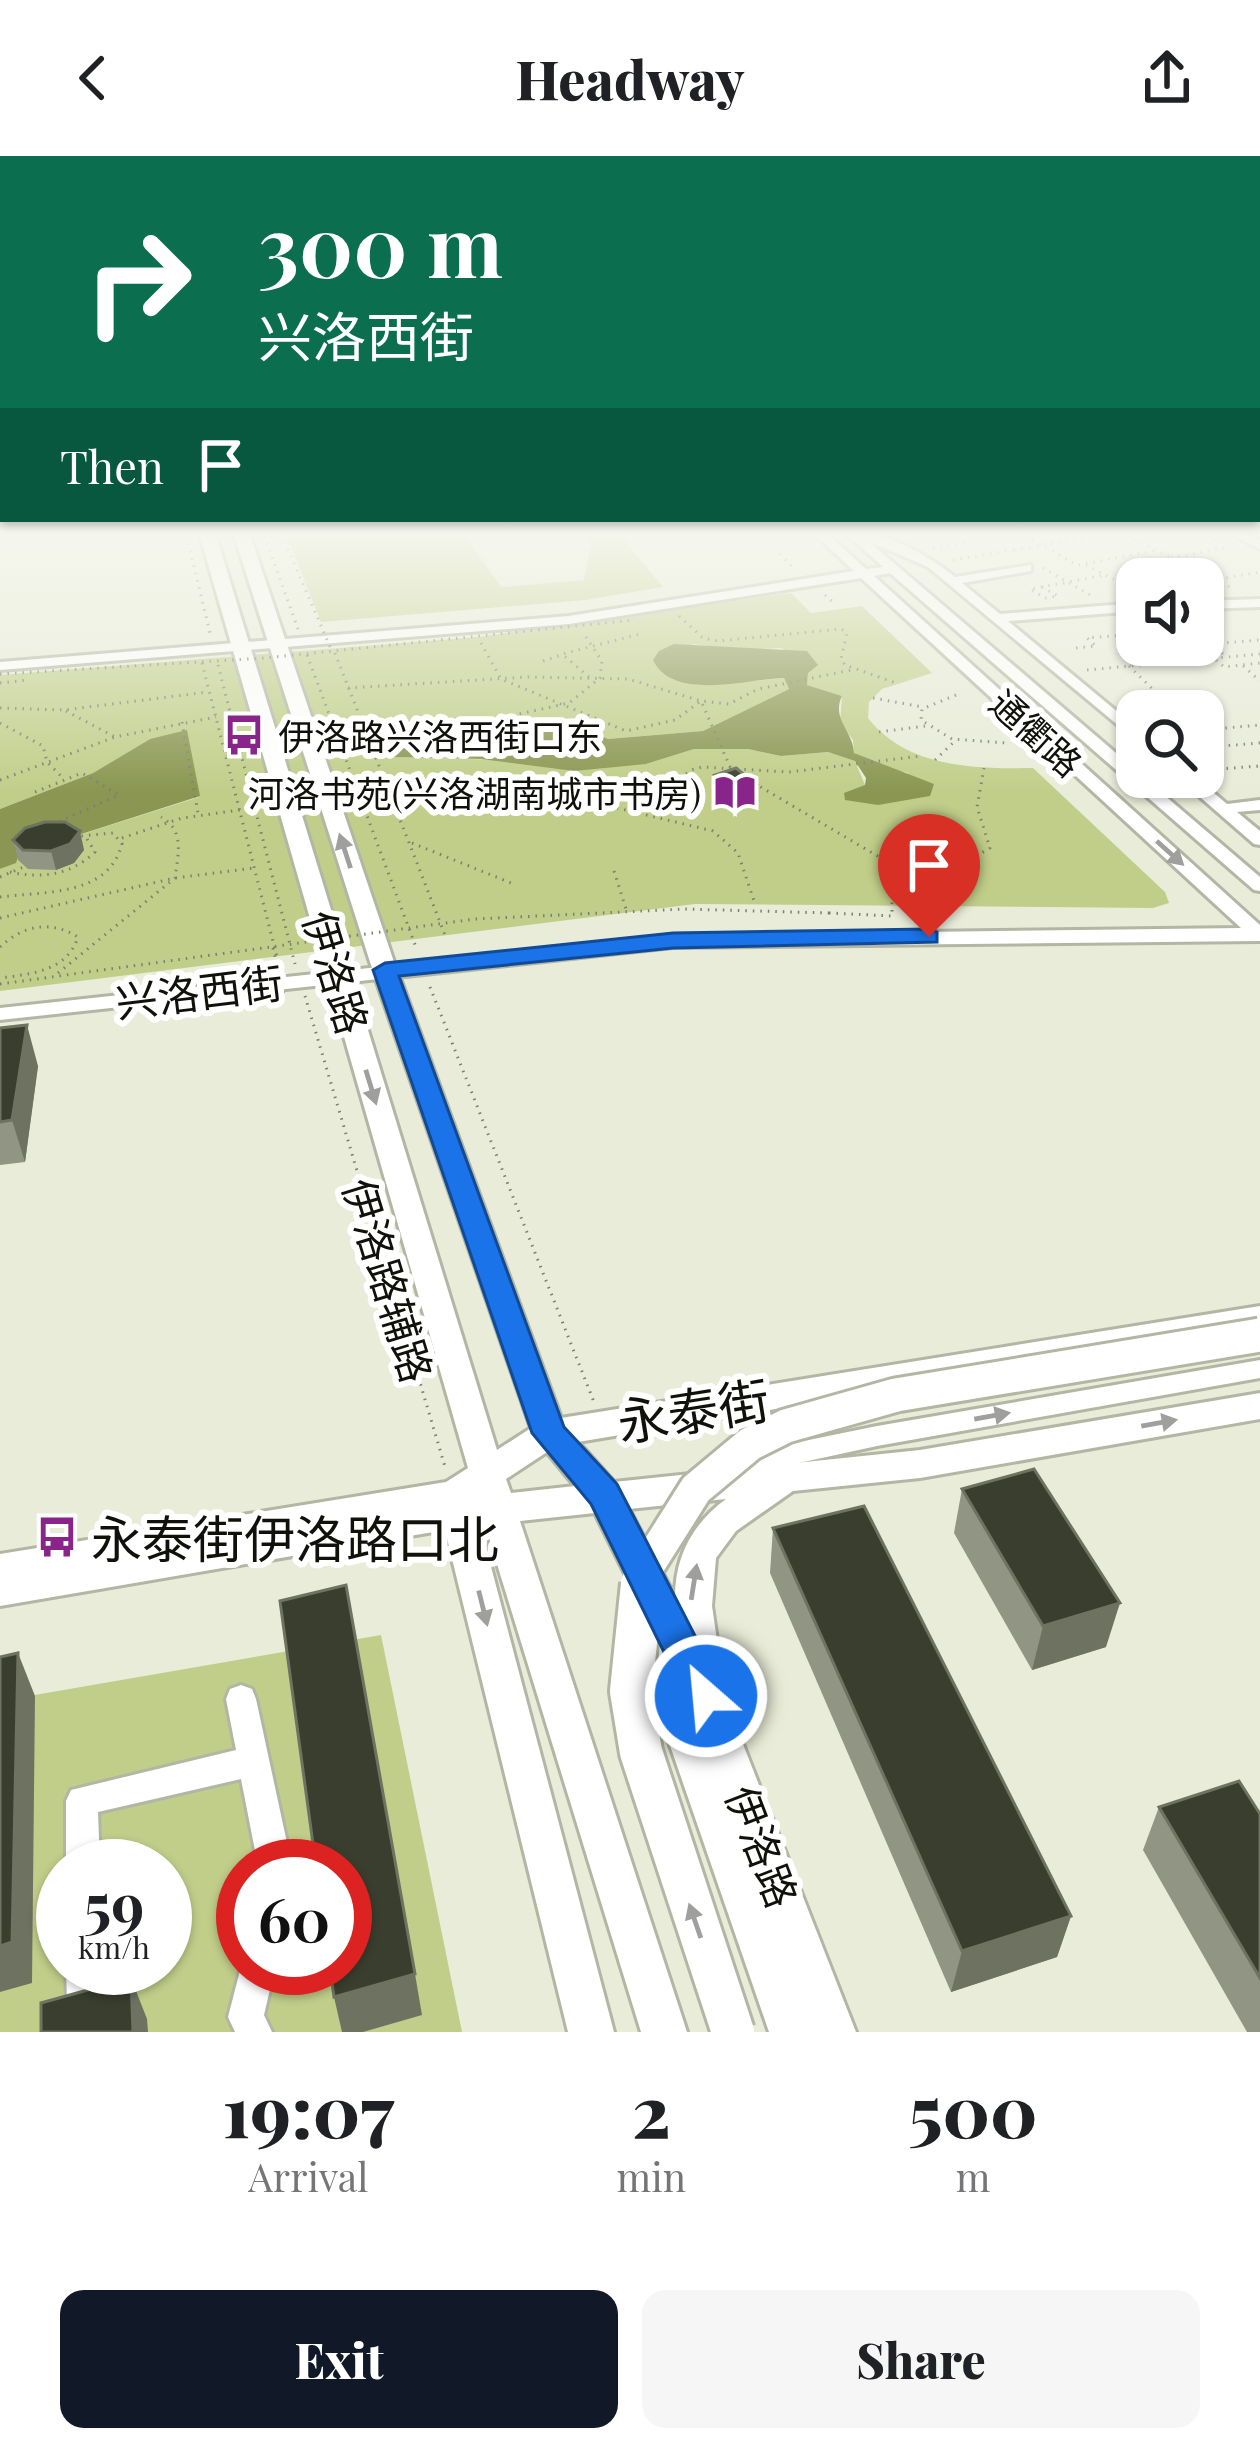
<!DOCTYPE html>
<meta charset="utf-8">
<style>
:root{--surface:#fff;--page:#f6f6f6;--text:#202124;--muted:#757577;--accent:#111827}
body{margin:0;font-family:"Playfair Display","Noto Sans SC",serif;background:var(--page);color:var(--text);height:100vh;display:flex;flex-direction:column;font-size:45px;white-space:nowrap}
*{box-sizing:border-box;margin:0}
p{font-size:39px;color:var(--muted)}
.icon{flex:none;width:66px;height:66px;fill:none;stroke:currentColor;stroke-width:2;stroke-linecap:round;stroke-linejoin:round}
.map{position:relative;height:1876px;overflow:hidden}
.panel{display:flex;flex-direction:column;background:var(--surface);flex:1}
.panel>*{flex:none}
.hud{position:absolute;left:0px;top:0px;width:1260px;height:366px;box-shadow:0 3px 9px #0004;background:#0b6e4f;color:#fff;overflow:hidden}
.tools{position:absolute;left:1116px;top:402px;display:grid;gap:24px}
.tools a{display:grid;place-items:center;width:108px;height:108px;border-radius:24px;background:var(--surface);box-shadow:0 3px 9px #0004;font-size:60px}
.speed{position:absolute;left:36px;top:1683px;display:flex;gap:24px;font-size:60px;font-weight:700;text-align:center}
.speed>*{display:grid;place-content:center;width:156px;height:156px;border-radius:50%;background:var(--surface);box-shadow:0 3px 9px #0004;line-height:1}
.speed small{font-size:30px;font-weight:400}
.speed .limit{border:18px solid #d22;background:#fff;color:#111}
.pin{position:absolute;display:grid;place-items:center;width:102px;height:102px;color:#fff;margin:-123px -51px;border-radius:50% 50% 50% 0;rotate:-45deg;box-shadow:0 0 12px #0007}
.pin .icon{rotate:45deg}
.me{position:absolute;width:132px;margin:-66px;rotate:333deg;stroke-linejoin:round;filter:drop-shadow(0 0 9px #0008)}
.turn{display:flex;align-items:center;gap:42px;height:252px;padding:0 60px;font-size:54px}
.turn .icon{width:156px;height:156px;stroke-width:2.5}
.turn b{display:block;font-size:84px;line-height:102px}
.then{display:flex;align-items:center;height:114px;padding:0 60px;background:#0003;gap:24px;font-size:45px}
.eta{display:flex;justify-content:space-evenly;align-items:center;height:204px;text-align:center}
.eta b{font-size:72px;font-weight:800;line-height:84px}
.primary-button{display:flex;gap:24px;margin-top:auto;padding:24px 60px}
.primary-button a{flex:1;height:138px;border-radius:24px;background:var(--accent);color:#fff;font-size:48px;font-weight:800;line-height:138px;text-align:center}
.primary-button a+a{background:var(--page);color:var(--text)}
header{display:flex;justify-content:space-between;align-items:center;height:156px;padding:0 60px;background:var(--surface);font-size:54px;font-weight:800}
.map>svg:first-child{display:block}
.green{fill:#c1ce89;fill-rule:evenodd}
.water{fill:#8a9651}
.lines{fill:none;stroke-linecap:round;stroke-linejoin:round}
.canal{fill:#8a9651;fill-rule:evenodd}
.minor-casing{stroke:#b2b6a3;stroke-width:6}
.major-casing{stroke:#b2b6a3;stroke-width:6}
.path{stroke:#7c7f71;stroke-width:3;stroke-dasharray:1.5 6;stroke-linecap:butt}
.minor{fill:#fff;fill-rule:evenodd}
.major{fill:#fff;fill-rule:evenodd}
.major-bridge-far1-casing{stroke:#b2b6a3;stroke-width:39;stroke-linecap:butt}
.major-bridge-casing{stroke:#b2b6a3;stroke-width:48;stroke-linecap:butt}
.path-bridge{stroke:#7c7f71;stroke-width:3;stroke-dasharray:1.5 6;stroke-linecap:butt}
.major-bridge-far1{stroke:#fff;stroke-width:33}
.major-bridge{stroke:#fff;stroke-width:42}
.wall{fill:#919583}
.shaded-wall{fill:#6e7261}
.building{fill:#3a3e2e;stroke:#6e7261;stroke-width:3}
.oneway{fill:#9fa09d}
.route{fill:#1a73e8;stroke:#114b97;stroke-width:3}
.labels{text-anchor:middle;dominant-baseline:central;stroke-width:12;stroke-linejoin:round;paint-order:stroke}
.far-street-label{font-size:36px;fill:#0f110a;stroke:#fff}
.far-poi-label{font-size:36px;fill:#0f110a;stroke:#fff;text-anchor:start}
.street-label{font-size:42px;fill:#0f110a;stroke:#fff}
.near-street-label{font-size:51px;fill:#0f110a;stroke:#fff}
.near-poi-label{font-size:51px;fill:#0f110a;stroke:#fff;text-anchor:start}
</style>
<header><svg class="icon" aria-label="back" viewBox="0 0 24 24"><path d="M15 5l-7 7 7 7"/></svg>Headway<svg class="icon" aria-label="share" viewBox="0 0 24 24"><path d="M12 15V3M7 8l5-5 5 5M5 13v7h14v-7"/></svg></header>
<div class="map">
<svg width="1260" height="1876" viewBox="0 0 1260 1876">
<rect width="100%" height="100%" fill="#e8ecd8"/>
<g class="green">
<path d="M284 373H460L501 431 584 424 591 389 584 378 616 375 663 431 586 444 321 466Z"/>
<path d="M791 437 811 457 862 450 932 517 882 533 869 546 868 562C907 612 975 613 1033 612L1165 736 1169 747 1153 752 695 748 0 835V713L15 707 19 698 199 641 150 583 93 617 0 653V519L478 481ZM693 488 738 494 782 492 808 517 807 529 842 540 840 567 853 584 854 597 882 612 909 617 865 629 855 605 828 596 781 600 748 593H694L646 608 392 601 391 593 431 591 577 568 608 583 703 575 789 533 784 522 710 529 672 523Z"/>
<path d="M381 1479 462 1876H0V1545ZM63 1710H165V1812H63ZM243 1710H345V1812H243Z"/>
</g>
<g class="water">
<path d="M674 488 807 495 818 509 808 517 807 529 842 540C831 563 853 575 854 597L934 628 930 640 878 649 845 644 844 637 865 629 866 622 855 605 828 596 781 600 748 593H694L646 608 574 615 481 603 391 601 390 593 431 591 577 568 608 583 703 575 789 533 784 522C747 523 673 546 653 504L659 495Z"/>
<path d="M187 574 200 640 19 698 16 707 0 713V653L93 617 150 583Z"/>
</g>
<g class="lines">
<path class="canal" d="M391 592 399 597 396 600 382 603 374 598Z"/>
<g class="minor-casing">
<g id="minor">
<path d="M809 373H822L866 413 883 411 841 373C879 373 926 397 955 421L1031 409V415L962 427 1000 458 1137 447V455L1008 465 1137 572V585L928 411 868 385 1137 615V621H1143L1260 721V735L1254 734 890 417 874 420 1260 769V785L673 791 0 864V852L673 779 1241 772 861 422 569 468 0 514V506L569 460 854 415Z"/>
<path d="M1221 373H1237L1260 384V393Z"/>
<path d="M1260 443V451L1203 453V445Z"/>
<path d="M1177 621H1195L1227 648 1260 644V654L1237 656 1260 675V689L1254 688Z"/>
<path d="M1260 1204V1222L877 1290 730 1322 720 1319 716 1311 720 1303 730 1300 877 1270Z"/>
<path d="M241 1529 252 1533 256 1543 292 1710H258L241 1623 98 1656 100 1710H66V1645L71 1634 236 1594 226 1543 230 1533Z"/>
<path d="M243 1803V1812H275L264 1859 272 1876H235L228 1861Z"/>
<path d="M66 1812H102L103 1851 88 1876H47L67 1845Z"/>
</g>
</g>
<g class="major-casing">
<path id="major" d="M198 373H214L497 1294 531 1272 370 806 232 373H248L394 806 561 1262 1260 1150V1172L578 1286 614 1326 920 1294 1260 1237V1263L920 1322 793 1335 736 1375 716 1402 712 1450 721 1512 717 1522 856 1876H769L626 1462 632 1450 640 1448 595 1357 520 1365 687 1876H641L485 1369H480L614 1876H568L445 1374 0 1450V1398L446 1326 468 1312ZM547 1296 575 1330 511 1337 506 1323ZM726 1343C693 1367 675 1400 675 1441L629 1353Z"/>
</g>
<g class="path">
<path d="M185 373 210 477"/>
<path d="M262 373 298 473"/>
<path d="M949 373 956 378 978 374 991 382"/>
<path d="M1013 373 1077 409 1154 395"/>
<path d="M1114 373 1232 432"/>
<path d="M1194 373 1221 387"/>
<path d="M928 374 940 381 955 378"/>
<path d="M282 379 288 393"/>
<path d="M933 392 1043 373"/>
<path d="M1014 394 1135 373"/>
<path d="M780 398 796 414"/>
<path d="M1171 402 1230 391"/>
<path d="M953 404 1012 394 1019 398"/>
<path d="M1086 409 1136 435"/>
<path d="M1043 412 1092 440"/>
<path d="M1219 423 1260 416"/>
<path d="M1042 431 1058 440 1045 442 1030 433 1106 419"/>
<path d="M825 439 834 447"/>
<path d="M679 460 703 482 718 485 841 473 847 477 841 503 845 509 896 527"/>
<path d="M481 487 501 523 626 575 675 564 701 545 731 613"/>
<path d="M1156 489 1174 504"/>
<path d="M1076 492 1096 490 1087 482 1137 478"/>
<path d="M335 497 445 779"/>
<path d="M1223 498 1212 488 1260 484"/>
<path d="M307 499 417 794"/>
<path d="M1216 504 1224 511 1260 507"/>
<path d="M543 505 561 499"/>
<path d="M202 507 277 801"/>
<path d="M1132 508 1120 497 1161 493"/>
<path d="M218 509 295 808"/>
<path d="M1129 510 1175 555"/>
<path d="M1243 510 1260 525"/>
<path d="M1087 514 1260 498"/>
<path d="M589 521 562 498 640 478"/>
<path d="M0 527 28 524"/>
<path d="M348 532 527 521 628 523 701 545 729 548 758 533 851 514"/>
<path d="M956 539 922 553 921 564 952 583 1007 587"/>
<path d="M873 542 923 551"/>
<path d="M0 552 64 554 208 536"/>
<path d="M66 555 115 581"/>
<path d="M182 566 198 657"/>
<path d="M0 567 43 590 47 606 63 622"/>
<path d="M363 571 492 564 569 547 600 522 602 505 584 478"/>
<path d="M1203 574 1260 569"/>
<path d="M1205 574 1222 590 1260 587"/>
<path d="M879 576 925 570"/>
<path d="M935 604 955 585"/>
<path d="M1219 613 1260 610"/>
<path d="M0 624 115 581 216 561"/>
<path d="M754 627 918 724"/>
<path d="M387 635 526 630 713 675 738 697 755 748"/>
<path d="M35 636 82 617 119 639 58 666"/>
<path d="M639 655 691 614 702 611 789 616 921 600"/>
<path d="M122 682 182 662 240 654"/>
<path d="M412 687 516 729"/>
<path d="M614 715 627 756"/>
<path d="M10 716C42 723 71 719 95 696L87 683 79 687"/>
<path d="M0 721 26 710"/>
<path d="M0 741C45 735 108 741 122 688L113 677 81 680"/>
<path d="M829 757 892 760V739L898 729 944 719 990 692 977 651 984 612"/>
<path d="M0 762 175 722 254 712"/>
<path d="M0 791C23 769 51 764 78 781 67 815 32 818 0 822"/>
<path d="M58 817 175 722C178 699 185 674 161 661"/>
<path d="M430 831 594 1246"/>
<path d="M305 840 446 1314"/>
</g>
<use href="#minor" class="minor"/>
<use href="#major" class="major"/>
<g class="major-bridge-far1-casing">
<path id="major-bridge-far1" d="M642 1431 643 1417 696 1333 750 1288 786 1270 896 1239 1260 1179"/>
</g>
<g class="major-bridge-casing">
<path id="major-bridge" d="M642 1428 631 1535 641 1596 733 1876"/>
</g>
<g class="path-bridge">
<path d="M288 393 331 493"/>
<path d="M0 518 265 502 634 464"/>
<path d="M273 792 284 840"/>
<path d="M0 828 475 763 685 753 829 757"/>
</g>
<use href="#major-bridge-far1" class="major-bridge-far1"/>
<use href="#major-bridge" class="major-bridge"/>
</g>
<g class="wall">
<path d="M715 619 756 628 755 640 734 647 714 631Z"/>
<path d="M13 684 84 694 74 707 56 714 28 713 18 704Z"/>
<path d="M0 872 38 910 25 1006 0 1009Z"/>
<path d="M962 1333 1106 1491 1032 1514 954 1377Z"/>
<path d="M773 1372 1071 1760 1057 1801 951 1836 770 1417Z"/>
<path d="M1159 1651 1260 1658V1876H1247L1143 1694Z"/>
</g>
<g class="shaded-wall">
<path d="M756 628 755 640 734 647 735 634Z"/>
<path d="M80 675 84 694 74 707 56 714 51 695Z"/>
<path d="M27 869 38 910 25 1006 12 964Z"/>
<path d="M1120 1447 1106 1491 1032 1514 1043 1470Z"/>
<path d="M18 1497 35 1540 32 1827 0 1836V1790Z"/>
<path d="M1071 1760 1057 1801 951 1836 962 1795Z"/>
<path d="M415 1818 422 1859 363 1876H342L334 1841Z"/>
<path d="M131 1822 147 1863 148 1876H133Z"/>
</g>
<g class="building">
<path d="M736 612 756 628 735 634 715 619Z"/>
<path d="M45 666H65L80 675 70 688 51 695 23 694 13 684 25 672Z"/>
<path d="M27 869 12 964 0 966V872Z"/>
<path d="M1034 1313 1120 1447 1043 1470 962 1333Z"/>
<path d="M864 1350 1071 1760 962 1795 773 1372Z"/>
<path d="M346 1429 415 1818 334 1841 330 1812H345V1710H316L280 1445Z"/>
<path d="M18 1497 12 1786 0 1790V1501Z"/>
<path d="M1239 1625 1260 1658V1822L1159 1651Z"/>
<path d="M131 1822 133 1876H41V1847Z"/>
</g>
<defs><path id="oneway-solid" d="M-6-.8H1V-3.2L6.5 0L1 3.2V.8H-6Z" transform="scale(3)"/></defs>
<g class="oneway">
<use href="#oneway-solid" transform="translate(345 695) rotate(-108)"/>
<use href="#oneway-solid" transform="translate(1170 697) rotate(42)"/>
<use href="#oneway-solid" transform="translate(371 931) rotate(73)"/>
<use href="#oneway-solid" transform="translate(992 1260) rotate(-10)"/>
<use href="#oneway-solid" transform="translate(1159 1267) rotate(-10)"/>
<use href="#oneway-solid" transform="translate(694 1426) rotate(-81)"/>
<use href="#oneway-solid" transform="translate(483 1452) rotate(76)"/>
<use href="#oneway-solid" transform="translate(695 1765) rotate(-109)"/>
</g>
<linearGradient id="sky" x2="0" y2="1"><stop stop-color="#82a8ac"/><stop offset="0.59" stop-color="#f5f6ed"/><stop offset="1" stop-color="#f5f6ed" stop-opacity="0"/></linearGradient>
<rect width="1260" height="636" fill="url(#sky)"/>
<path class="route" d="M929 773 937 776V786L673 792 399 820 564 1271 617 1328 726 1540 720 1553 706 1558 692 1553 591 1348 532 1277 373 814 385 807 673 777Z"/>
<defs>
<g id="bus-bare" transform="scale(3.24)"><path d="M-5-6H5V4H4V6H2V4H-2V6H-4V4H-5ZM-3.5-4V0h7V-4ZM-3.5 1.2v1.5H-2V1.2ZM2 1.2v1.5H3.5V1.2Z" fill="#89248b" stroke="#fff" stroke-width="2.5" paint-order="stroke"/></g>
<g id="library-bare" transform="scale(3.24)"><path d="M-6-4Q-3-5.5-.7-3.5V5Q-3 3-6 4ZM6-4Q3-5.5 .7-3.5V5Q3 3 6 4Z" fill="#89248b" stroke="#fff" stroke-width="2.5" paint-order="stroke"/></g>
</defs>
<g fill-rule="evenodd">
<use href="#bus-bare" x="244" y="579"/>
<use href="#library-bare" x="735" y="636"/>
<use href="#bus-bare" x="57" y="1381"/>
</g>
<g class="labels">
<g class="far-street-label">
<text transform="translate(1037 576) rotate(42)">通衢路</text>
</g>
<g class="far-poi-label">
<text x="278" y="579">伊洛路兴洛西街口东</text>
<text x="701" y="636" text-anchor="end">河洛书苑(兴洛湖南城市书房)</text>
</g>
<g class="street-label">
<text transform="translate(337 816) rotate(73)">伊洛路</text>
<text transform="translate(199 835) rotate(-7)">兴洛西街</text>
<text transform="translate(389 1124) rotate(73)">伊洛路辅路</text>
<text transform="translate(763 1690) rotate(69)">伊洛路</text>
</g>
<g class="near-street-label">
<text transform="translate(693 1253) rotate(-9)">永泰街</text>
</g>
<g class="near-poi-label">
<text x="91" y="1381">永泰街伊洛路口北</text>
</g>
</g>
</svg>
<div class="tools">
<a><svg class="icon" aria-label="sound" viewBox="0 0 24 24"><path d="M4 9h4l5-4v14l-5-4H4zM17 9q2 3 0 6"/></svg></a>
<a><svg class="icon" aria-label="search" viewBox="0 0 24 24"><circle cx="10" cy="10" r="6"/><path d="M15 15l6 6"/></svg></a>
</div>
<div class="speed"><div>59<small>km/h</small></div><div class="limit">60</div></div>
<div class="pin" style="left:929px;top:781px;background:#d93025"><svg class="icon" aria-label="arrive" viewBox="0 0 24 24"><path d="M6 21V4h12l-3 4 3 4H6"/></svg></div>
<svg class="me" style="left:706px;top:1540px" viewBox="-20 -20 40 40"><circle r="17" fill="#1a73e8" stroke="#fff" stroke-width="3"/><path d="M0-11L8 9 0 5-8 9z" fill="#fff"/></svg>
<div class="hud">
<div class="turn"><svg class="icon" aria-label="right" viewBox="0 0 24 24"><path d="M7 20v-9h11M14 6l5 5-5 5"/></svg><div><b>300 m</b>兴洛西街</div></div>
<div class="then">Then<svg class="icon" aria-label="arrive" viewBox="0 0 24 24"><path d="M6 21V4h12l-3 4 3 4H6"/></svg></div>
</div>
</div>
<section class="panel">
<div class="eta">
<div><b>19:07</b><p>Arrival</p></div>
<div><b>2</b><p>min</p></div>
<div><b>500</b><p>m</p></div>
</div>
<div class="primary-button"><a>Exit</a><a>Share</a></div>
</section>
